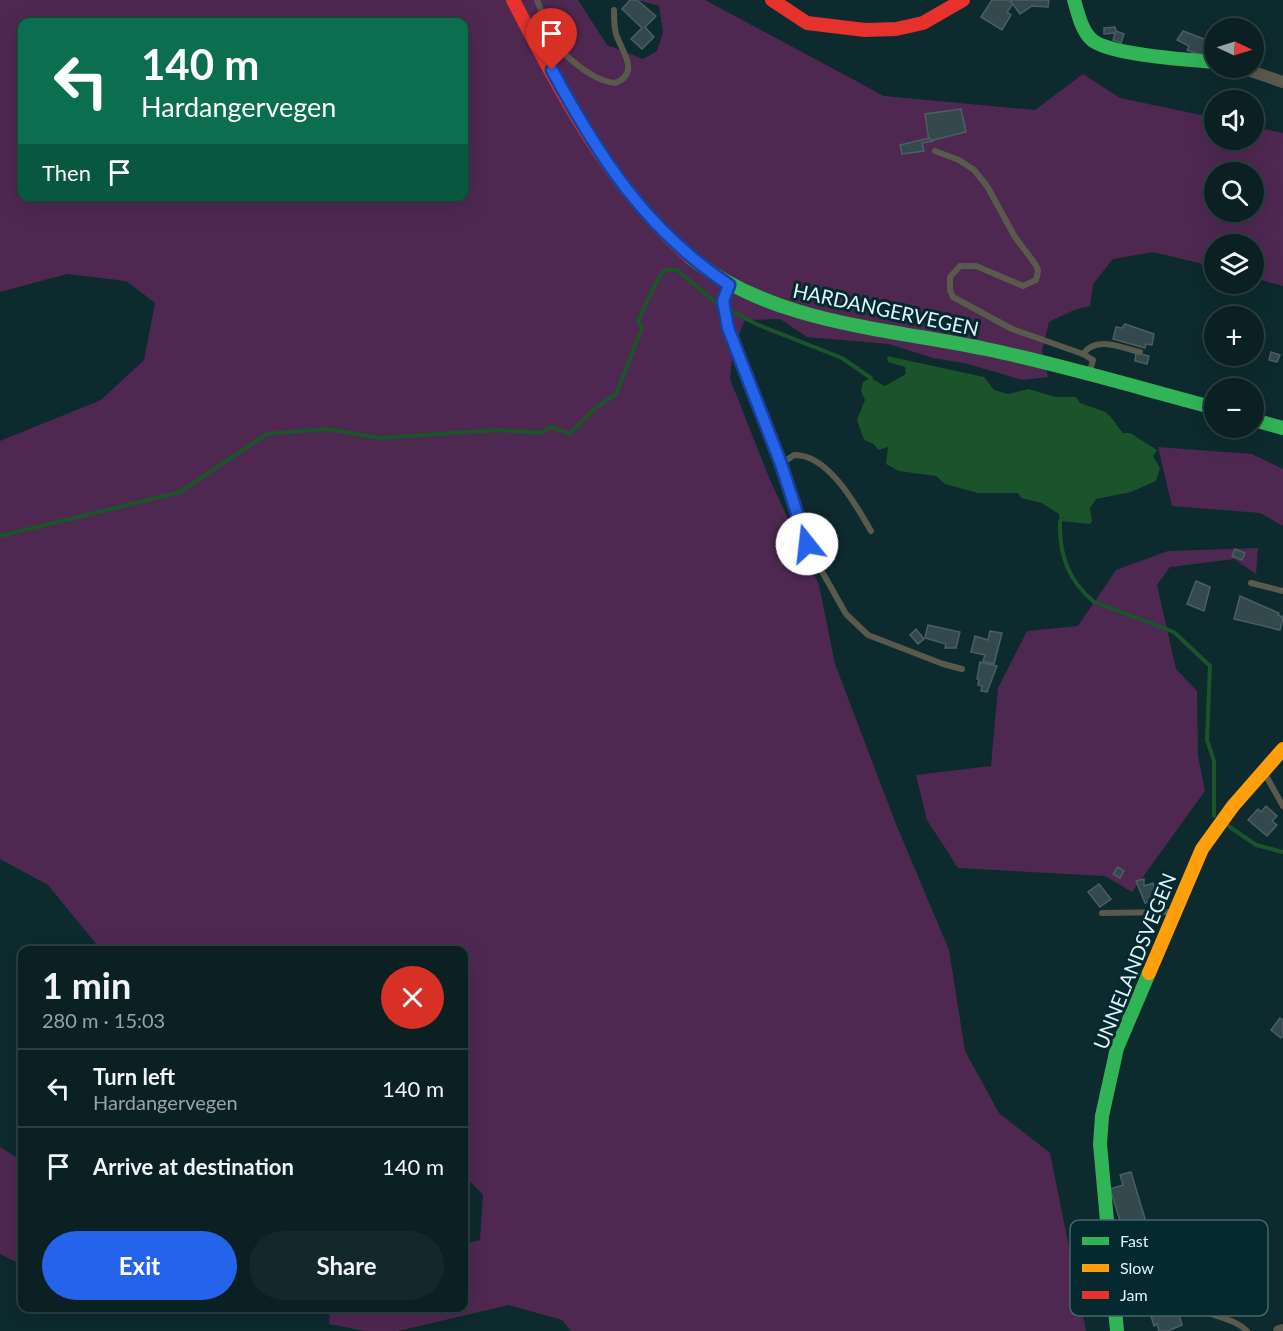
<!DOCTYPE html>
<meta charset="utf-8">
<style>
:root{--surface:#0a2022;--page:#13282a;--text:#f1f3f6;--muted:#99a3a5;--line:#2a3e40;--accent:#2563eb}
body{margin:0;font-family:Lato,sans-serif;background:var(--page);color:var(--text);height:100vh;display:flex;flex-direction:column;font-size:22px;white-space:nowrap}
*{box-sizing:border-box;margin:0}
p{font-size:20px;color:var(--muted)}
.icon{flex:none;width:33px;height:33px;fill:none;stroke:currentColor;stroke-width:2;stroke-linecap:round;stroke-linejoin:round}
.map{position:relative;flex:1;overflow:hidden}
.panel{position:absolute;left:18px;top:946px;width:450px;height:366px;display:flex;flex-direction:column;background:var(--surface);border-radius:12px;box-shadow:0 6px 24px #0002,0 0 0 2px var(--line)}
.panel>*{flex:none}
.banner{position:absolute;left:18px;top:18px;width:450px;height:183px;border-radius:12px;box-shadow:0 6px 24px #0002,0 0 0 2px var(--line);background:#0b6e4f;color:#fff;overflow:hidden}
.needle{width:39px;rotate:94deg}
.tools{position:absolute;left:1204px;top:18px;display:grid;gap:12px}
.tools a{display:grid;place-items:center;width:60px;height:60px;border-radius:50%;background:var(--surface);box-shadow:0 6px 24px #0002,0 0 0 2px var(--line);font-size:30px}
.pin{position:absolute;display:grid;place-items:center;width:51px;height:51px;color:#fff;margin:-62px -26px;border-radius:50% 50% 50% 0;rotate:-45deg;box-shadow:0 0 6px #0007}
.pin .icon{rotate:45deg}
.me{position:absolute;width:66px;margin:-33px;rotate:344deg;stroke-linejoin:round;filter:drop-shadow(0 0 4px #0008)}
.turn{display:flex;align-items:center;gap:21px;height:126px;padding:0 24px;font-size:27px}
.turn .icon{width:78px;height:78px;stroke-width:2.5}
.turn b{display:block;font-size:42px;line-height:51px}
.then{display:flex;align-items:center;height:57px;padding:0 24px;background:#0003;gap:12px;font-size:22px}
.round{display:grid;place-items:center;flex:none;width:63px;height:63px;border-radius:32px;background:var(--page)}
.summary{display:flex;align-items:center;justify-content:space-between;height:102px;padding:0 24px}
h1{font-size:36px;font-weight:700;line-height:45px}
.action{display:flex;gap:12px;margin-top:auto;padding:12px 24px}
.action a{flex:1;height:69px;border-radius:36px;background:var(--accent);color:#fff;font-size:24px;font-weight:700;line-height:69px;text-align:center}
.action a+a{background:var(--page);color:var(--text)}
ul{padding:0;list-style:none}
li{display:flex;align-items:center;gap:18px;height:78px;padding:0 24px;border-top:2px solid var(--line)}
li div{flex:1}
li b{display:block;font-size:22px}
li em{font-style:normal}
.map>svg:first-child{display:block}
.green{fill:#4e2851;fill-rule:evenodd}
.water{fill:#1b542b}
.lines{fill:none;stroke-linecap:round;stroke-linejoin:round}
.stream{stroke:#1b542b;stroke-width:4}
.building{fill:#34494e;stroke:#4a5e64;stroke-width:1.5}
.lane{stroke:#59594e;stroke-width:6}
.street{stroke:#59594e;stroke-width:12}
.fast{stroke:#30b455;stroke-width:14}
.slow{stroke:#ff9f0a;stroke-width:14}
.jam{stroke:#e5322d;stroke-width:14}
.route-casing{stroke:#184099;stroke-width:15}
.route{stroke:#2563eb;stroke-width:10}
.labels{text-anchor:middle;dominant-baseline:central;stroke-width:6;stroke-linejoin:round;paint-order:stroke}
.street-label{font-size:20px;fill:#def6fa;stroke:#04292e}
.key{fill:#04292e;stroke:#45666b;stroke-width:1.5}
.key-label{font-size:16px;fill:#def6fa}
</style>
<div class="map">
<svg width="1283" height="1331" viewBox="0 0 1283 1331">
<rect width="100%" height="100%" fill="#0d2a2e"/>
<g class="green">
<path d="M0 0H578L607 45 643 59 657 51 663 32 659 6 637 0H705L884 96 1035 110 1083 74 1120 98 1215 118V140H1254V127L1283 133V286L1254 278V244H1215V267L1153 252 1113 259 1093 284 1090 306 1074 310 1049 322 1042 351 1048 377 1022 380 968 364 933 358 889 344 807 337 780 319 745 320 733 348 730 379 770 480 819 585 835 664 896 824 949 950 965 1051 999 1113 1050 1153 1086 1331H571L562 1320 509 1305 398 1331H365L329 1324 330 1308H464V1244L480 1240 483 1195 464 1175V951H102L48 885 0 859V441L101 400 144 360 155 303 126 281 67 274 0 292ZM22 22H464V196H22ZM1215 172H1254V212H1215Z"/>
<path d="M1158 447 1252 454 1283 469V526L1260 513 1172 506Z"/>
<path d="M1258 548 1256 574 1234 559 1170 567 1157 585 1176 669 1197 691 1198 756 1205 791 1132 892 1105 876 958 868 927 820 916 775 991 766 998 688 1027 631 1078 626 1116 570 1168 551Z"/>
<path d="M0 1147 22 1161V1265L0 1254Z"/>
</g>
<path class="water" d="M887 356 984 377 994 390 1008 394 1029 389 1055 397H1076L1080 403C1111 415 1102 405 1123 433H1130L1157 450 1153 456 1160 468 1156 481 1131 492 1096 499 1090 508 1092 521 1090 524 1060 521 1059 514 1042 503 1021 498 1018 493H978L945 484 936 476 899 471 886 464 888 447 878 450 874 444 864 440 857 420 865 400 861 391 863 382 871 378 885 386 906 374 905 367 888 362Z"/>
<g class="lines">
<g class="stream">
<path d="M1060 521C1059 555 1068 580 1094 602L1174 632 1210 666 1207 740 1214 761V816"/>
<path d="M0 536 180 492 267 434 326 429 380 438 498 430 541 433 552 427 570 434 593 410 616 394 642 328 638 321C644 309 657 277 665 270H677L715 302 756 324 842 358 871 378"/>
<path d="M1227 825 1256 845 1283 852"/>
</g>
</g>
<g class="building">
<path d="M630 0H637L656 16 645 27 654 37 642 49 631 39 642 28 622 9Z"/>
<path d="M992 0H1007L1013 4 1007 12 1011 15 1002 30 981 17Z"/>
<path d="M1010 0H1049L1048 7 1032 6 1020 14Z"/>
<path d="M1115 27 1116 31 1124 34 1121 43 1113 40 1115 33 1104 34V28Z"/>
<path d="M1183 31 1215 43 1213 56 1204 52 1203 56 1187 50 1189 46 1177 40Z"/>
<path d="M961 109 966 132 929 141 925 114Z"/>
<path d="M929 138 933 141 922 143 924 151 902 154 900 145Z"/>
<path d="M1125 324 1154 334 1152 345 1146 344 1145 348 1113 339 1116 327 1122 328Z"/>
<path d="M1271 352 1280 355 1277 362 1269 360Z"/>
<path d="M1136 353 1149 356 1147 364 1135 361Z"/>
<path d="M1217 356H1243L1241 361Z"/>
<path d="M1235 549 1245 553 1242 560 1232 556Z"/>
<path d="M1196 581 1210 587 1204 611 1187 604Z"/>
<path d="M1240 596 1279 613 1278 615 1283 617 1280 630 1234 619Z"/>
<path d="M928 625 960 632 956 648H945L946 644 925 638Z"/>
<path d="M916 629 924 639 918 644 910 635Z"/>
<path d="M990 631 1002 633 994 664 983 661 985 655 971 652 975 636 988 640Z"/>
<path d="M980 662 997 666 987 692 981 691 982 686 978 685 979 679H977Z"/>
<path d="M1266 806 1277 816 1272 821 1277 825 1267 836 1248 820 1258 809 1261 812Z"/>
<path d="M1118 867 1124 871 1120 878 1113 874Z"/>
<path d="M1144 879V886L1153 883 1157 899 1145 903 1136 881Z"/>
<path d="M1099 884 1111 899 1100 907 1088 892Z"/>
<path d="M1280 1018 1283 1020V1036L1281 1038 1271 1030Z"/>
<path d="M1131 1172 1146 1222 1123 1230 1110 1189 1123 1185 1120 1175Z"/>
<path d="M1177 1307 1182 1325 1168 1331H1159L1157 1324 1154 1326 1151 1316Z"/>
</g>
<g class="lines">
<g class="lane">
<path d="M537 0C542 12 545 25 551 36 561 55 593 81 615 83 641 73 622 52 616 34 614 27 614 18 614 10"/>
<path d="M935 151 959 160 974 170 987 186 1015 237 1036 265 1038 271 1036 280 1023 286 976 266H960L950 277V290L953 297 1012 329 1083 354 1093 360 1090 371"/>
<path d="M729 286 723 301 728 328 781 464 807 545 846 614 868 635 943 664 962 669"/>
<path d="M1083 354C1096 335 1122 348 1140 352"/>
<path d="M781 464 794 455C828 454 856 505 871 531"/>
<path d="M1251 583 1283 591"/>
<path d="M1265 774 1283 806"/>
<path d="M1102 913 1173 912"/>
<path d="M1107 1228 1152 1236 1160 1240C1175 1258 1178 1287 1193 1303 1208 1318 1232 1316 1247 1331"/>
</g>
<g class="street">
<path d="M1242 68 1283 82"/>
<path d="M1279 1331 1283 1330"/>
</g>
<g class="fast">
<path d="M1074 0C1078 13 1081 29 1091 39 1107 55 1190 60 1215 62"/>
<path d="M690 257C773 324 886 328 986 349 1063 365 1139 388 1215 408"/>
<path d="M1254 420 1283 428"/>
<path d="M1117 1331 1100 1144 1102 1116 1117 1048 1149 973"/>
</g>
<path class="slow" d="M1149 973 1202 849 1233 806 1283 749"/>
<g class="jam">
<path d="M513 0C561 94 610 186 690 257"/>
<path d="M772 0 807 23 865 30 896 29 923 23 963 0"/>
</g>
</g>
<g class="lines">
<g class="route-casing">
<path id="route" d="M552 70C599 157 646 230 729 285L723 301 728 328 781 464 807 544"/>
</g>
<use href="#route" class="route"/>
</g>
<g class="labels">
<g class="street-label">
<text transform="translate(886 309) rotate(12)">HARDANGERVEGEN</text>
<text transform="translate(1134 961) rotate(-68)">UNNELANDSVEGEN</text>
</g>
</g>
<rect x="1070" y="1220" width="198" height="96" rx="9" class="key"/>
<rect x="1082" y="1237" width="27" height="8" fill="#30b455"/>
<rect x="1082" y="1264" width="27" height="8" fill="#ff9f0a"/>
<rect x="1082" y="1291" width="27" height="8" fill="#e5322d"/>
<g class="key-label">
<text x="1120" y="1247">Fast</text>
<text x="1120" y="1274">Slow</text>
<text x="1120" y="1301">Jam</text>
</g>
</svg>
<div class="tools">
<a><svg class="needle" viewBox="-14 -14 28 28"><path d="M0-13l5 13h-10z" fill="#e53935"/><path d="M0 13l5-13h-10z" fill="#99a3a5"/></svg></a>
<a><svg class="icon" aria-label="sound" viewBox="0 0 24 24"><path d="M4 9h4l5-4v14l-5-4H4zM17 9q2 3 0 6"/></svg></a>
<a><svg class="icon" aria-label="search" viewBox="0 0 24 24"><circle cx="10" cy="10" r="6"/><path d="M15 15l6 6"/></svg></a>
<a><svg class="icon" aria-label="layers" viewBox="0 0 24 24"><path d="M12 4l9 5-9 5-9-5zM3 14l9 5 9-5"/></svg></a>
<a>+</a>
<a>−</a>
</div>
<div class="pin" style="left:552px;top:70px;background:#d93025"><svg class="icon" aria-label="arrive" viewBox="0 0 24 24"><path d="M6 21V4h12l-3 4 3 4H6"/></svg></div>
<svg class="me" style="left:807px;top:544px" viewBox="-20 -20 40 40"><circle r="19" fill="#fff"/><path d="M0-13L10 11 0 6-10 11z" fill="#2563eb"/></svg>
<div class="banner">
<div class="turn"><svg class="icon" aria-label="left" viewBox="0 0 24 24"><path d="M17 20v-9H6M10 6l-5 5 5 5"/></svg><div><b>140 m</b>Hardangervegen</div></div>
<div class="then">Then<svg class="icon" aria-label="arrive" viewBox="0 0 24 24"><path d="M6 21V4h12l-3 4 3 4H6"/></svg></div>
</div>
<section class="panel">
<div class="summary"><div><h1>1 min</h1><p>280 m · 15:03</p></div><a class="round" style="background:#d93025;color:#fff"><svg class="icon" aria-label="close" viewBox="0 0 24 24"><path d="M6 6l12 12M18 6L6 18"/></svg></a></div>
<ul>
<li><svg class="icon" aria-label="left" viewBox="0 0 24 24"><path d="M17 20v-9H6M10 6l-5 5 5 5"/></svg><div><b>Turn left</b><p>Hardangervegen</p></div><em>140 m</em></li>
<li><svg class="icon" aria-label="arrive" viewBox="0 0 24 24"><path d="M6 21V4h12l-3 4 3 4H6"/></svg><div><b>Arrive at destination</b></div><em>140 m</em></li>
</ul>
<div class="action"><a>Exit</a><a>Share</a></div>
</section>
</div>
